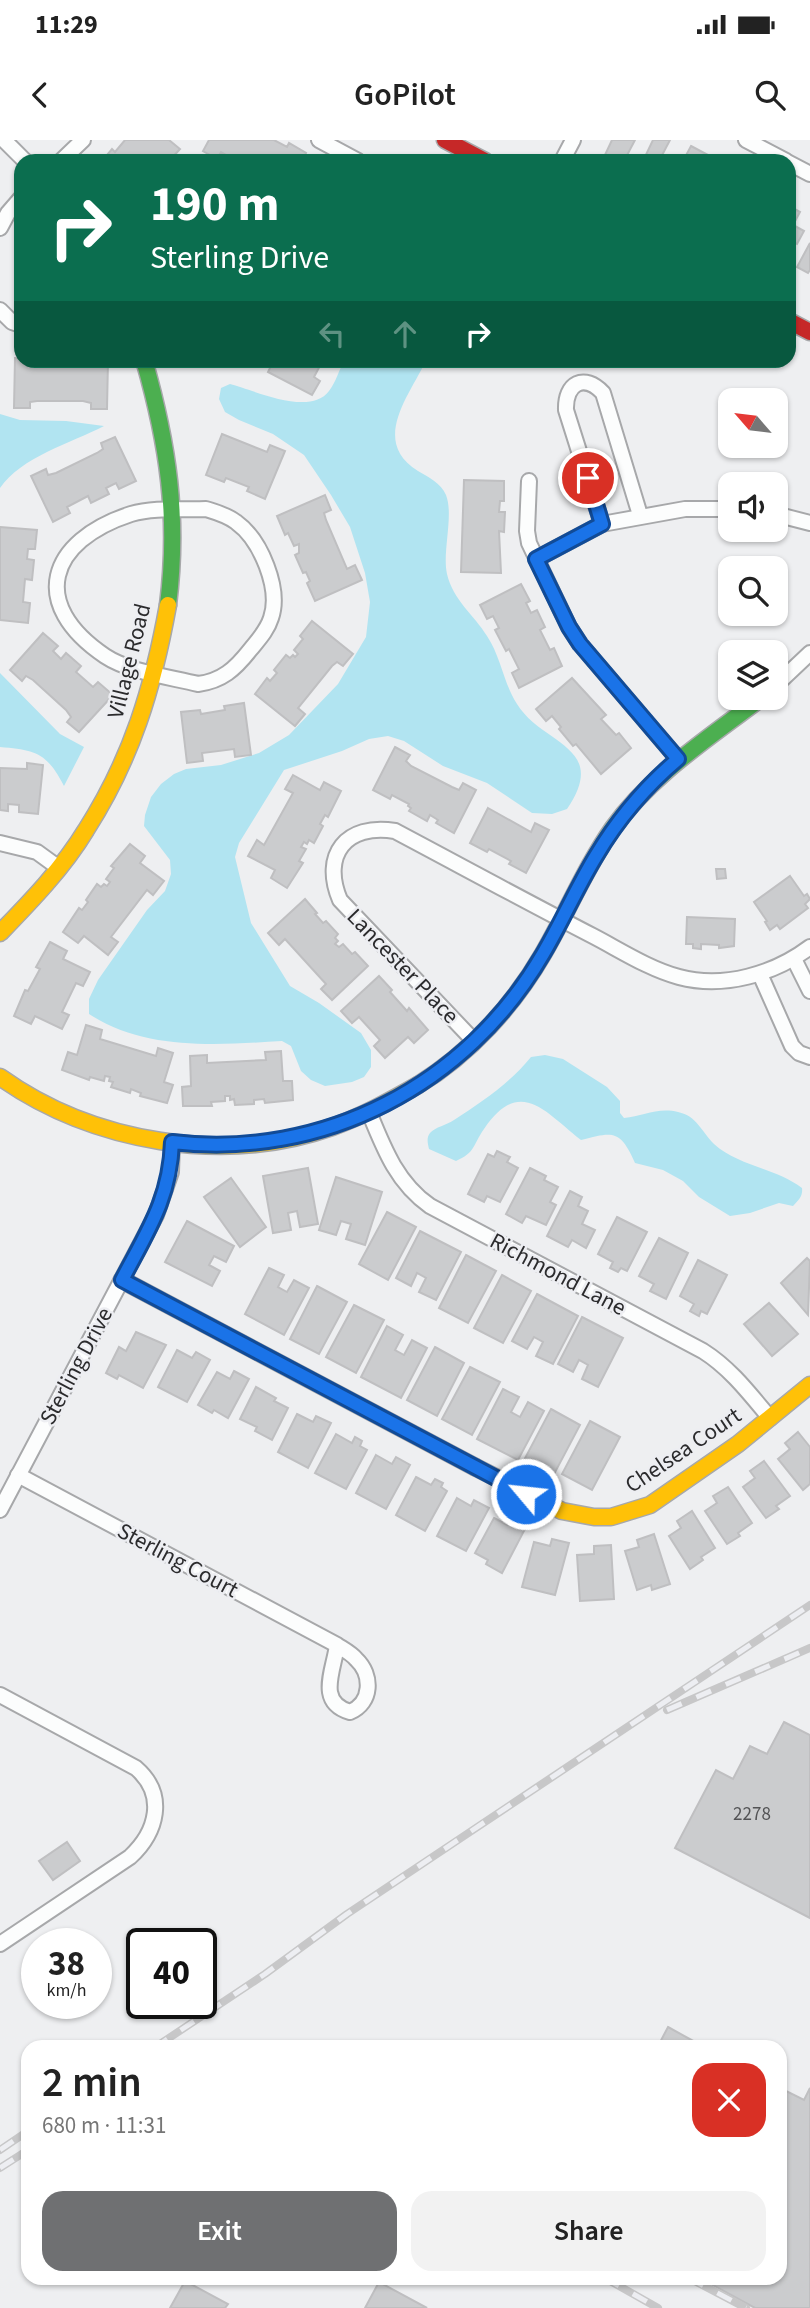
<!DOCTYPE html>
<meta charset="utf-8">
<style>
:root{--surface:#fff;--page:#f2f2f2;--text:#222;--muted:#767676;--accent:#6f7072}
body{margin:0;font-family:"Source Sans 3",sans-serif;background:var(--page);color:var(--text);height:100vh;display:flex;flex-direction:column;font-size:26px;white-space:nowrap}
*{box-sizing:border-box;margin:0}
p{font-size:23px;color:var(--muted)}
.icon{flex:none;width:38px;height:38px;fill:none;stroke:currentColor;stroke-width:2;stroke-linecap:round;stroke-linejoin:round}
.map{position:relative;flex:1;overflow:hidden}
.drawer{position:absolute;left:21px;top:1900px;width:766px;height:245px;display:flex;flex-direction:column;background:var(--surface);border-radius:21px;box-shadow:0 2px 5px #0004}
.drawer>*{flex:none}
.banner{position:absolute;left:14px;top:14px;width:782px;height:214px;border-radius:21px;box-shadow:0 2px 5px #0004;background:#0b6e4f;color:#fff;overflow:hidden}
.needle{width:46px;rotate:298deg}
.controls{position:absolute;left:718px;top:248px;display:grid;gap:14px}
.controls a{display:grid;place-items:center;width:70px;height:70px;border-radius:14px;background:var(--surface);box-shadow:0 2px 5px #0004;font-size:35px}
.speed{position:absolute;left:21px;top:1788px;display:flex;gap:14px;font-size:35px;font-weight:700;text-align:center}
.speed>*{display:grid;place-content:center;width:91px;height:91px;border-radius:50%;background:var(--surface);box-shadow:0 2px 5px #0004;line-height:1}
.speed small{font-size:18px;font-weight:400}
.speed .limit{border:4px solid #111;border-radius:10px;background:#fff;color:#111}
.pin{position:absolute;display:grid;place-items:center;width:60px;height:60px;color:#fff;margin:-30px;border:4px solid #fff;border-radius:50%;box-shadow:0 2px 7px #0007}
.me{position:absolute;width:77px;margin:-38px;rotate:298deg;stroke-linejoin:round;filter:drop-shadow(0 0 5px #0008)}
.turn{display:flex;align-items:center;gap:24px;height:147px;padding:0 21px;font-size:32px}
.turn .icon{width:91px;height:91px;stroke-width:2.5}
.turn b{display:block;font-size:49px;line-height:60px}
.lanes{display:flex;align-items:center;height:66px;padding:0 21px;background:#0003;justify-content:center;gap:35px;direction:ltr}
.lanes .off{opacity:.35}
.round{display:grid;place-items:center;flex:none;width:74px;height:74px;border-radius:21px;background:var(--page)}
.head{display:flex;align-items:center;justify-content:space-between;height:119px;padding:0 21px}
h1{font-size:42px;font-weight:600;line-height:52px}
.cta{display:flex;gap:14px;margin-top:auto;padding:14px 21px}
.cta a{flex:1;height:80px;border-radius:21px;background:var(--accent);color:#fff;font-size:28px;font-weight:600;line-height:80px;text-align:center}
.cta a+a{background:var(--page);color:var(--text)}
.status{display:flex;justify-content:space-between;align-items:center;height:49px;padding:0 35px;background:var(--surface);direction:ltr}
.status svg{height:19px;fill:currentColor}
header{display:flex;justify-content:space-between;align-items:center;height:91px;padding:0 21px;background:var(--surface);font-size:32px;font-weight:600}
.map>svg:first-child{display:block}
.water{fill:#b1e4f1}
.building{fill:#cbccce;stroke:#bfbfc1;stroke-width:2}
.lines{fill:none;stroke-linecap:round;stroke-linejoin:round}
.street-casing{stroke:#a7a8aa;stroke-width:18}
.fast-casing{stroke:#a7a8aa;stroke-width:19}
.slow-casing{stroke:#a7a8aa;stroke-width:19}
.jam-casing{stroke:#a7a8aa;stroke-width:19}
.street{stroke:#fcfdfd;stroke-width:14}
.fast{stroke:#4caf50;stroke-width:16}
.slow{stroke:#ffc107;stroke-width:16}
.jam{stroke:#c62828;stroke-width:16}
.rail-casing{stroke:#c7c7c8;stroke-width:8}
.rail{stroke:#edeef2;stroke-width:5;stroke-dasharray:16;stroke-linecap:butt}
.route-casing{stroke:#114b97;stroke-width:18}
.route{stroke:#1a73e8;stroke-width:12}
.labels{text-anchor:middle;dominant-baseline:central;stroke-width:5;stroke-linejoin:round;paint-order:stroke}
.number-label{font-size:19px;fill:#535355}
.street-label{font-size:23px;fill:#2b2b2d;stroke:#edeef2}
</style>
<div class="status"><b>11:29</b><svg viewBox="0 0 49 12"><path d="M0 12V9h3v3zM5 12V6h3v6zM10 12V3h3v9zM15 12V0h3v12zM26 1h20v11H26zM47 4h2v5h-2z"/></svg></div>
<header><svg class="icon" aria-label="back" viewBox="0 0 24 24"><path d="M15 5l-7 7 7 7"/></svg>GoPilot<svg class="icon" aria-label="search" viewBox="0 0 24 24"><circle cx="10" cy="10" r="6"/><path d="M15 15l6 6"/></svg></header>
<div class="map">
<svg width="810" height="2168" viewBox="0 0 810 2168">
<rect width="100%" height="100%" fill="#eeeff1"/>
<g class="water">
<path d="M344 221H426C408 257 371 302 418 331 428 337 441 343 446 355 454 375 442 412 447 434 453 460 474 475 487 496 501 517 503 542 517 564 542 605 610 606 567 669L552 674 532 673 487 643 443 626 404 601 388 596 369 599 342 611 284 630 239 703 235 717 251 783 290 846 319 863 361 893 371 910V927L364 937 352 942 325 946 311 940 301 931 291 906 282 901C217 905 146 911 89 874V859L98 840 147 770 165 751 171 734 170 720 144 686 145 675 151 657 161 644 174 634 186 629 221 625 259 613 289 595 338 544 366 497 370 462 365 433 350 387 331 355 304 315 273 294 239 280 225 272 219 259 221 248 230 244C254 250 310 277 329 251 336 242 339 230 344 221Z"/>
<path d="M0 274 20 280 66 281 104 286C71 303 21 317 0 348Z"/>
<path d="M0 533 60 594 84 607 64 646C47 613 36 610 0 607Z"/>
<path d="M545 915 563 919 607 947 620 961V973L624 978C643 976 658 967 678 972 697 976 701 991 714 1004 738 1026 776 1028 802 1048 803 1056 799 1060 793 1066L779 1063 750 1073 730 1076 699 1057 683 1041 663 1030 635 1023C620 989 613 992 581 1000 545 972 520 936 484 989 472 1006 476 1012 456 1021L429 1009C428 1004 426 998 430 993 435 987 447 985 454 980 482 962 510 943 531 917Z"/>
</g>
<g class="building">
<path d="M125 0H169L180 9 169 21 163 16 159 21H102L112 9 115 12Z"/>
<path d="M209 0H274L287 7 289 3 306 13 302 21H232L233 19 221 12 217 19 203 11Z"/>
<path d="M612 0H635L624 21H612L604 17Z"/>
<path d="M653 0H670L659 21H643Z"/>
<path d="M691 6 708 15 705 21H683Z"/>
<path d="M789 66 800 72 793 85 804 91 797 104 789 100Z"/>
<path d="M810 103V130L808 133 797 127Z"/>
<path d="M15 218 34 220V226H45V220H65V226H88V220H108L107 269H91V263L83 261H37L30 262V268H14Z"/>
<path d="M274 220H323L314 237 320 241 312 255 268 232Z"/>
<path d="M222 294 267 312 270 305 285 311 265 359 247 351 249 347 226 338 224 342 206 335Z"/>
<path d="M115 297 136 341 119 349 116 343 106 348 109 354 91 363 88 356 67 367 70 373 53 382 31 336 46 329 48 335 56 333 97 313 103 309 101 303Z"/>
<path d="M464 340 504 341V361H500L499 372H505L504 392 499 391 501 433 461 432Z"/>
<path d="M325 355 331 370 324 373 326 380 347 429 355 425 362 440 315 461 307 443 310 441 306 432 303 433 295 415 299 413V404L294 406 288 393 285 395 277 376Z"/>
<path d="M0 387 37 390 35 409H28L27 419 34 420 32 440 25 439 23 462 30 463 28 483 0 480Z"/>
<path d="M521 444 530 461 526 463 531 473 537 470 545 487 540 490 550 510 554 508 562 526 519 548 512 533 519 529 509 509 506 511 495 490 499 488 493 476 487 479 480 465Z"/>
<path d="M312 481 353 514 343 526 337 522 332 526 298 568 305 574 295 586 255 554 267 538 270 541 277 533 274 530 286 515 290 518 293 515 295 517 298 514 294 510 303 499 300 496Z"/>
<path d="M43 493 58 506 53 511 61 519 66 513 81 526 76 532 93 547 98 542 113 555 79 592 67 582 71 577 66 570 33 540 26 536 22 541 10 530Z"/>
<path d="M572 538 606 575 601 579 616 595 619 593 631 608 601 634 576 604 573 606 559 589 561 587 552 576 546 581 536 569Z"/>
<path d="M244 563 251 615 235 617 234 609 202 613 203 621 187 623 181 572 200 570 201 574 225 570 224 566Z"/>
<path d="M395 607 410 615 406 621 411 626 452 647 459 650 463 643 476 650 454 693 436 683 438 680 430 675 427 681 409 671 411 668 408 666 409 664 392 655 390 659 373 650Z"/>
<path d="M27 623 43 625 38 674 19 672V665L8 664V671L0 670V628L27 629Z"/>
<path d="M293 635 320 650 324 642 341 651 328 677 325 675 320 684 323 686 314 703 309 700 307 704 304 702 301 707 306 709 299 721 303 723 287 748 271 738 275 730 248 716 257 700 264 705 293 653 285 649Z"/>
<path d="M488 668 531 692 535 683 549 690 526 733 509 724 511 721 489 709 487 712 470 703Z"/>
<path d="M130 704 145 716 140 723 164 741 153 755 147 750 111 797 118 802 108 815 84 796 78 803 63 792 79 768 82 770 88 762 86 760 97 744 101 747 104 744 107 746 110 742 106 739 114 728 111 726Z"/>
<path d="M716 729H725L726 738 717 739Z"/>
<path d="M790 736 804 756 807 754 810 759 805 764 808 768 780 789 777 785 770 790 765 782 767 781 754 762Z"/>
<path d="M305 759 317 773 315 774 323 783 326 781 338 794 335 798 338 801 335 804 339 807 343 804 352 814 355 812 368 826 332 860 321 849 326 844 285 799 279 805 268 793Z"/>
<path d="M687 777 735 779 734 806 719 808V805L701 804V809L693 808V804H686Z"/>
<path d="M50 802 67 811 63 819 90 832 83 846 76 843 62 872 69 875 62 889 35 876 31 884 14 876 25 850 28 851 40 829 36 827Z"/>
<path d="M379 836 392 850 390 852 407 871 409 868 428 890 414 903 408 897 385 918 374 906 380 900 359 877 352 883 341 871Z"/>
<path d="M86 885 102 890 100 899 156 916 158 908 173 913 164 942 173 945 167 963 140 956 141 953 131 949 130 953 111 947 113 942 109 941 110 937 105 936 104 941 90 937 89 940 62 930 68 912 77 915Z"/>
<path d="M281 911 283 941H292L293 960 265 963 264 959 254 960V964L235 965 234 959 230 960V956H225V961L211 962 212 966H183L182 947 191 946 190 916 207 915V923L266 920 265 912Z"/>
<path d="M497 1011 510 1017 507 1022 518 1028 500 1062 487 1056 484 1062 468 1054 488 1014 494 1017Z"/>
<path d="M308 1028 318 1084 300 1087 297 1071 288 1073 291 1090 273 1093 263 1036Z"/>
<path d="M530 1028 546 1036 544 1040 558 1047 550 1062 556 1065 546 1085 526 1076 522 1083 506 1074Z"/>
<path d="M336 1037 382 1052 365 1105 346 1099 351 1084 341 1081 336 1095 319 1090Z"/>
<path d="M231 1038 266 1087 240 1107 204 1057Z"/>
<path d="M570 1051 582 1057 578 1066 588 1071 582 1084 595 1090 586 1108 572 1100 568 1107 547 1096Z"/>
<path d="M387 1072 416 1087 388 1140 359 1124Z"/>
<path d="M617 1077 647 1092 627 1131 621 1128 618 1132 610 1128 613 1122 598 1114Z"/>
<path d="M187 1081 234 1106 226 1122 214 1116 209 1125 220 1131 212 1146 165 1122Z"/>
<path d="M420 1091 461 1112 436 1160 419 1152 426 1138 417 1133 411 1146 396 1138Z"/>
<path d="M659 1098 688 1113 666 1159 650 1151 654 1144 639 1136Z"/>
<path d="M466 1115 496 1131 468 1183 439 1168Z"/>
<path d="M807 1118 810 1121 808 1175 781 1143Z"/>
<path d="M698 1120 727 1135 707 1174 701 1171 699 1176 690 1171 694 1164 680 1156Z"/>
<path d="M269 1128 284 1135 278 1147 287 1152 294 1140 309 1148 284 1195 245 1174Z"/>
<path d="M502 1135 531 1151 503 1203 474 1188Z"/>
<path d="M317 1146 347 1162 319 1214 290 1199Z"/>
<path d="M537 1154 578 1176 553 1224 536 1216 543 1202 534 1197 527 1209 512 1201Z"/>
<path d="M769 1163 798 1194 772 1216 744 1184Z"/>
<path d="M354 1165 384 1180 356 1233 326 1217Z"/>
<path d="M582 1177 623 1198 598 1247 582 1239 588 1225 579 1220 573 1232 558 1224Z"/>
<path d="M387 1186 403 1195 395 1210 404 1215 412 1200 427 1208 401 1258 361 1237Z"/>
<path d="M136 1192 166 1205 143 1248 119 1235 117 1239 106 1233 119 1207 126 1211Z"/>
<path d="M435 1207 464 1223 437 1276 407 1260Z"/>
<path d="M177 1210 192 1218 196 1212 210 1220 187 1262 158 1247Z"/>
<path d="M470 1227 500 1242 472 1295 442 1279Z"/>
<path d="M234 1231 249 1239 228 1278 214 1270 212 1273 198 1265 217 1232 230 1239Z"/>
<path d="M256 1247 276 1258 274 1261 288 1268 272 1300 255 1291 257 1287 240 1279Z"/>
<path d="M503 1249 519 1257 511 1272 520 1277 528 1262 544 1271 518 1320 477 1299Z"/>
<path d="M551 1269 580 1285 552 1338 523 1322Z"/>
<path d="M297 1274 313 1282 316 1276 331 1283 308 1328 278 1312Z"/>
<path d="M590 1281 620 1297 592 1350 562 1334Z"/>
<path d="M798 1292 810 1307V1344L803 1350 778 1319 790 1309 785 1303Z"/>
<path d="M336 1294 352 1303 355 1297 362 1301 360 1306 367 1310 346 1349 315 1333Z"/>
<path d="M376 1315 392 1324 396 1317 410 1325 386 1369 356 1353Z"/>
<path d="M764 1321 790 1356 776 1366 779 1369 766 1378 743 1347 755 1338 750 1331Z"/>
<path d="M416 1337 431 1345 435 1339 443 1343 441 1347 447 1351 425 1391 396 1375Z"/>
<path d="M728 1347 752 1383 738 1393 740 1396 727 1404 705 1371 717 1363 713 1356Z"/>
<path d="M457 1358 471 1366 474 1360 489 1368 466 1411 437 1396Z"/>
<path d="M692 1371 715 1408 701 1417 703 1420 690 1429 669 1396 681 1388 677 1381Z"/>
<path d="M494 1378 507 1385 510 1379 526 1387 502 1433 486 1424 488 1420 475 1413Z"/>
<path d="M654 1394 670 1444 652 1450 651 1445 637 1450 625 1411 639 1407 637 1400Z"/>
<path d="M552 1399 569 1403 555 1455 522 1447 534 1402 550 1406Z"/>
<path d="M611 1405 614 1459 580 1461 577 1415 594 1414V1406Z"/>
<path d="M784 1582 810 1595V1778L675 1708 716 1630 733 1639 750 1606 767 1614Z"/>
<path d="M67 1702 80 1721 53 1740 39 1721Z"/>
<path d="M668 1887 706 1908H657Z"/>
<path d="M780 1948 804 1960 810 1948V2168H755L700 2138H780Z"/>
<path d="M185 2141 228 2164 225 2168H170Z"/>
<path d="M379 2142 427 2168H365Z"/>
</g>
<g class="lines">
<g class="street-casing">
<g id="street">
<path d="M4 0 25 21"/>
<path d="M319 0 358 21"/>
<path d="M746 0 786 21"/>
<path d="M61 21 83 0"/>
<path d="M562 21 573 0"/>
<path d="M789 23 810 34"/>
<path d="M0 88 8 73 21 58"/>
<path d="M0 170 12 182 21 185"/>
<path d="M529 341 527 391 529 403 569 487 580 504 678 619"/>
<path d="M206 369C216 372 227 375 236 382 261 400 281 449 271 478 267 491 258 500 250 510 235 529 222 541 198 544 170 537 129 532 105 516 28 464 48 401 131 374 154 367 183 370 206 369Z"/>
<path d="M775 374 810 383"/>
<path d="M602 384 566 270C565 243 584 233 603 253L640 375"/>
<path d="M536 419 602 384 685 369H730"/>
<path d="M775 546 810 513"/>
<path d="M0 703 37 712 59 728"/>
<path d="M794 819 810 851"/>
<path d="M760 834 792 906 799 913 810 917"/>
<path d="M474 901 340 760C321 715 346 683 395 691 461 726 527 762 593 796 620 810 649 829 679 837 724 849 774 834 810 807"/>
<path d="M369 972C384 1009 397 1043 430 1066L703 1211C730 1228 749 1253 770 1278"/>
<path d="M18 1335 337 1505C343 1509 351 1513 356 1519 373 1535 372 1563 350 1572 316 1562 334 1530 337 1505"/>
<path d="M0 1370 156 1075 171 1032 172 1002"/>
<path d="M0 1555 136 1628C167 1655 157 1692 130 1717L0 1804"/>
</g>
</g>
<g class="fast-casing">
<g id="fast">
<path d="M144 220C168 304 179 377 168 465"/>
<path d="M418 945C469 914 513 866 543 814 567 773 585 728 613 688 652 634 709 598 761 558"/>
<path d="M122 1140 475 1327"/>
</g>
</g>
<g class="slow-casing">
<g id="slow">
<path d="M0 793C31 761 63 728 86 690 132 618 153 548 168 465"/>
<path d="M0 937C92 1003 225 1025 332 987 363 976 390 961 418 945"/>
<path d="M475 1327 562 1371 594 1377H611L650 1365 738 1304 810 1245"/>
</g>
</g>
<g class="jam-casing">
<g id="jam">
<path d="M445 0 485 21"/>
<path d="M789 181 810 192"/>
</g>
</g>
<use href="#street" class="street"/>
<use href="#fast" class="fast"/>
<use href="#slow" class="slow"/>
<use href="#jam" class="jam"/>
<g class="rail-casing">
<g id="rail">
<path d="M667 1570 810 1508"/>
<path d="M154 1908 265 1834 347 1774 810 1465"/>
<path d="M0 2010 28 1991"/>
<path d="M0 2028 28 2010"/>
<path d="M605 2138 658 2168"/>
<path d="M689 2138 746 2168"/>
</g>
</g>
<use href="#rail" class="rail"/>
</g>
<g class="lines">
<g class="route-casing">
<path id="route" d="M526 1354 122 1140C147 1092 170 1059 172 1002 323 1020 467 945 543 814 562 782 577 747 596 716 618 679 645 647 678 619L580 504 569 487 536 419 602 384 588 338"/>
</g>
<use href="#route" class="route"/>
</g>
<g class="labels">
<g class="number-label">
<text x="752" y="1674">2278</text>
</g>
<g class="street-label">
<text transform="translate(129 521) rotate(-76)">Village Road</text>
<text transform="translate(403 826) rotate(46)">Lancester Place</text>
<text transform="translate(558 1134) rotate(28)">Richmond Lane</text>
<text transform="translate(76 1226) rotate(-62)">Sterling Drive</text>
<text transform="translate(683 1310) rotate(-34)">Chelsea Court</text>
<text transform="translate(178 1420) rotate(28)">Sterling Court</text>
</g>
</g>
</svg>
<div class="controls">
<a><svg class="needle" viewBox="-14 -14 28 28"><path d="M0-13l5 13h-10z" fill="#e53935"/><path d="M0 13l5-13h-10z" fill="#767676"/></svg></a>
<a><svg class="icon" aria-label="sound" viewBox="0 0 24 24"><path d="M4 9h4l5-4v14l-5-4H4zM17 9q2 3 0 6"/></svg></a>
<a><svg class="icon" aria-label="search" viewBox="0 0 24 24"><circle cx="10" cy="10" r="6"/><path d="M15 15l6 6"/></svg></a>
<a><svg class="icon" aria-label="layers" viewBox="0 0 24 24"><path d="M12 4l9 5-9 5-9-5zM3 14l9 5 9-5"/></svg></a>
</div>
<div class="speed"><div>38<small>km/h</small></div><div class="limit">40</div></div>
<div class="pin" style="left:588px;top:338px;background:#d93025"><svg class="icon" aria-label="arrive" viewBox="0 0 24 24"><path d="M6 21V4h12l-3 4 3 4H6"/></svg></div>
<svg class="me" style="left:526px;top:1354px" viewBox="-20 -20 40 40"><circle r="17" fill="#1a73e8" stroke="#fff" stroke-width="3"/><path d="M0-11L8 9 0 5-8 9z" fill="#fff"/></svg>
<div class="banner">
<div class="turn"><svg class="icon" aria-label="right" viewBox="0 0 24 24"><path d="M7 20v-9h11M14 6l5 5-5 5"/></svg><div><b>190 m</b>Sterling Drive</div></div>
<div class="lanes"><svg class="icon off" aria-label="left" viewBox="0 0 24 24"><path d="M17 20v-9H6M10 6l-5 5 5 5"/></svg><svg class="icon off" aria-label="ahead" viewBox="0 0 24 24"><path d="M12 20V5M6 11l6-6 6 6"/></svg><svg class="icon" aria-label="right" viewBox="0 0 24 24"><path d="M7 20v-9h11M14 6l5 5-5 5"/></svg></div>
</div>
<section class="drawer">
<div class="head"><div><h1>2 min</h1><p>680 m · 11:31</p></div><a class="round" style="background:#d93025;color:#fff"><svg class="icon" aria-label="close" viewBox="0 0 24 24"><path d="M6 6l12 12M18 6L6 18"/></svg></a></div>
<div class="cta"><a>Exit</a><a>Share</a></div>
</section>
</div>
